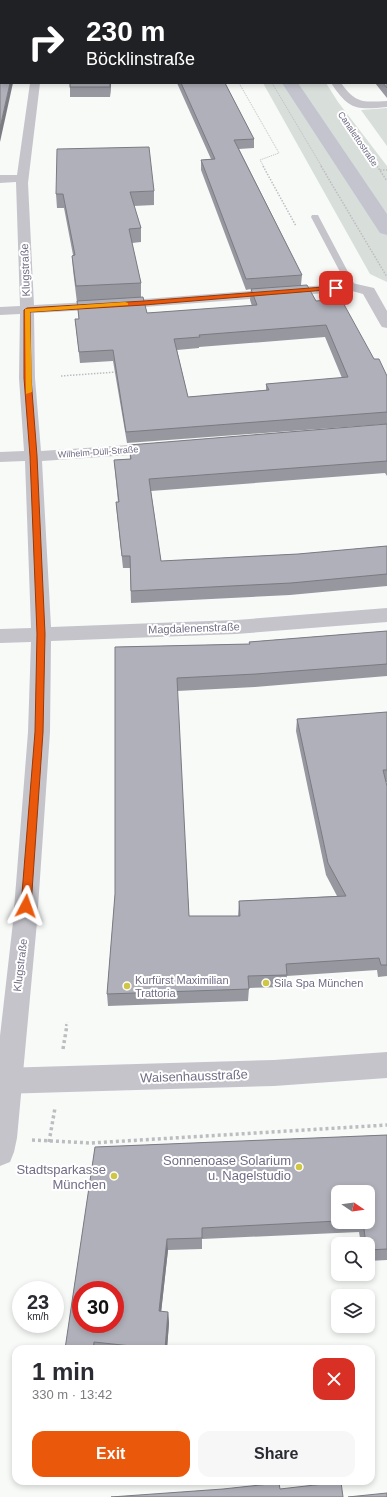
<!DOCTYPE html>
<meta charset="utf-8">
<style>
:root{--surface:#fff;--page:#f7f7f7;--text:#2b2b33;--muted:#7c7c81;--accent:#ea580c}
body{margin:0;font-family:Helvetica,sans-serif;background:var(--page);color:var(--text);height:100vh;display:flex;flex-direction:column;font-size:15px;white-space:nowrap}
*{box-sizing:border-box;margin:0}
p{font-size:13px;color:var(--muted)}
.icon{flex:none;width:22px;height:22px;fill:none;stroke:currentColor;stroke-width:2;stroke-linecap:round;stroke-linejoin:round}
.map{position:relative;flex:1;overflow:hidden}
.panel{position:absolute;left:12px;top:1345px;width:363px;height:140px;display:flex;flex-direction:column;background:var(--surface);border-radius:12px;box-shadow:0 2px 6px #0003}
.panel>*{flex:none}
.hud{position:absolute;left:0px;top:0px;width:387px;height:84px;box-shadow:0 2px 6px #0003;background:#202124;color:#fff;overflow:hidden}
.needle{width:26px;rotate:103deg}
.buttons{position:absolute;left:331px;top:1185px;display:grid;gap:8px}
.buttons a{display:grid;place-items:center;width:44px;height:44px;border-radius:8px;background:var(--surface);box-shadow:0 2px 6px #0003;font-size:20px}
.speed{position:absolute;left:12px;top:1281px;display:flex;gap:8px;font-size:20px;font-weight:700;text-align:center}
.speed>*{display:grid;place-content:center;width:52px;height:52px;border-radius:50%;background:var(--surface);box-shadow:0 2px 6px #0003;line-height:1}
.speed small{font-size:10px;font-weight:400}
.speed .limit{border:6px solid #d22;background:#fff;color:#111}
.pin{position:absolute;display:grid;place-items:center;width:34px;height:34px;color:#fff;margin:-17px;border-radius:8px;box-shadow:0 2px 6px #0006}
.me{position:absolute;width:44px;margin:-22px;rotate:4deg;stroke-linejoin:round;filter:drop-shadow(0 0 3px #0008)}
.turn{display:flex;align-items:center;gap:14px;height:84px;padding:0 20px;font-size:18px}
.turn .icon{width:52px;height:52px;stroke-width:2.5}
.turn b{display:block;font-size:28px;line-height:34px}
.round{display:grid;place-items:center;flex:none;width:42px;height:42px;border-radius:12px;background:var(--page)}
.headline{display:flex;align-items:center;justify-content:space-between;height:68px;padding:0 20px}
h1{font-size:24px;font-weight:800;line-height:30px}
.cta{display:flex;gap:8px;margin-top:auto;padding:8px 20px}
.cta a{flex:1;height:46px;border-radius:12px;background:var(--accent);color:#fff;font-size:16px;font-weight:800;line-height:46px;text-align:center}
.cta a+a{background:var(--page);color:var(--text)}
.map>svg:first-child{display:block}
.green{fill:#d8deda}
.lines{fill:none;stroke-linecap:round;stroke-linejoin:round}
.canal{fill:#c4c4cf;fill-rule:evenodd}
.path-far3{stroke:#bdbcc1;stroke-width:1;stroke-dasharray:1 1;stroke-linecap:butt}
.path-far2{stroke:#bdbcc1;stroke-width:1.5;stroke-dasharray:1.5 1.5;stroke-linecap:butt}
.path-far1{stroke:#bdbcc1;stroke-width:2.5;stroke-dasharray:2 2;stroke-linecap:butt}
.path{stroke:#bdbcc1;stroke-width:3.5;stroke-dasharray:3 3;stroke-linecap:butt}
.service{fill:#c5c4cb;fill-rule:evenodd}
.minor{fill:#c5c4cb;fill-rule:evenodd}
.tertiary{fill:#c5c4cb;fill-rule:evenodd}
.wall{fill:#9797a0;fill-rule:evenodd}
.shaded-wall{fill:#7b7b82}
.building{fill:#b0b0ba;stroke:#7b7b82;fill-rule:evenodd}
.route{fill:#ea580c;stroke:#983908}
.slow{fill:#f59e0b}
.poi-dot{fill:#cfc743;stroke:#fff;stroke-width:1.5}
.labels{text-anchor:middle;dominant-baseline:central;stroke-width:4;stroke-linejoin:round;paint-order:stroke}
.far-street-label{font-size:9px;fill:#706d85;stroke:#fff}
.street-label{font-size:11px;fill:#706d85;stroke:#fff}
.poi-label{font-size:11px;fill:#706d85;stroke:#fff;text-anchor:start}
.near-street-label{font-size:13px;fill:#706d85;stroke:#fff}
.near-poi-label{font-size:13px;fill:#706d85;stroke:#fff;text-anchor:end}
</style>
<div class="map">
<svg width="387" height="1497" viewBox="0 0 387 1497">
<rect width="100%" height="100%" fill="#f8faf8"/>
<g class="green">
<path d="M263 83H326L338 102 387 166V282L370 274Z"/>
<path d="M387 108V146L361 110Z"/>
</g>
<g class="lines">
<g class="canal">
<rect x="228" y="0" width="14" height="1"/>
<path d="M282 83H298L387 214V235L380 233Z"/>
</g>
<g class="path-far3">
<path d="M124 1 131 0"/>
<path d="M239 83 279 153 260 160 264 167"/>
<path d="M272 83 322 167"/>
<path d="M347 122 377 167"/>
</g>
<g class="path-far2">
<path d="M263 166 296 226"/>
<path d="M321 166 387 277"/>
<path d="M377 166 387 181"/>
<path d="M380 170H387"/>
<path d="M61 376 117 372"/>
</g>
<path class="path-far1" d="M66 1026 67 1022"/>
<g class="path">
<path d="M63 1049 67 1025"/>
<path d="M32 1140 91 1143 387 1125"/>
<path d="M49 1142 55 1108"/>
</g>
<g class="service">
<rect x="207" y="0" width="6" height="1"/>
<path d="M312 215H318L319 217 356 287 355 289H349L348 287 311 217Z"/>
</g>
<g class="minor">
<path d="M89 0H106L88 1Z"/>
<rect x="273" y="0" width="10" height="1"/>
<path d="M30 83H40L28 183 34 305 144 299 352 283 374 288 387 311V328L382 327 380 324 363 294 352 291 144 307 34 313 35 378 41 451 159 443 165 444 167 448 165 452 159 453 42 461 51 627 236 620 387 608V622L236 634 51 641 50 732 37 922 17 1138 14 1152 10 1162 0 1166V1036L13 922 28 732 31 642 0 643V629L31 628 25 461 0 462V452L24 451 19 378 20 314 0 315V307L20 306 16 182 0 183V175H17Z"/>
<path d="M331 83H341C356 104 363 102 387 101V107C356 110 349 110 331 83Z"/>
</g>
<path class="tertiary" d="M387 1052V1078L274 1086 0 1094V1068L274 1060Z"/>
</g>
<g class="wall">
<path d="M387 50V98L375 83H386Z"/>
<path d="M70 83H111L110 97H70Z"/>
<path d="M177 83H225L254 139V148L239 149 302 275 301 285 316 301 374 359 387 376V424L127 443 113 361 80 363 75 319H79L73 270 72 256 73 255 64 208H57L56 194 154 191V205L134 206 141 228V242L132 243 141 283V297L147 313 252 306 250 300 251 289 246 290 201 170V160L211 159ZM325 337 342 378 266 384V390L188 397 177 350 199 348V347Z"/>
<path d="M387 424V476L385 473 151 491 161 561 298 554 387 546V586L290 595 131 603 130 568H123L117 514 116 502H118L114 460 130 459 129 445Z"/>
<path d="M387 631V676L255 687 177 691 189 916H238L239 901 337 896 326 875 296 731 297 719 387 712V782H386L387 786V976L378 977 377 970 287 976 286 987 249 988 248 1001 108 1006 107 994 115 894V647L249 644V642Z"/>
<path d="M387 1135V1260L368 1261V1244H361L359 1232 202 1239V1249L168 1250 161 1312H168L169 1323 167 1349H65L95 1147ZM338 1192 368 1222H338Z"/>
</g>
<g class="shaded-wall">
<path d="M340 0H387V2L386 3V1H340Z"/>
<path d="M10 83H13L0 142V128Z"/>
<path d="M110 83H111L110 97Z"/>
<path d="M167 1239 168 1250 160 1322 159 1311Z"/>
<path d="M168 1312 169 1323 167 1349H165Z"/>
<path d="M94 1342 95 1349H93Z"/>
</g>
<g class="building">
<path d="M1 0H33V1H1V72L0 68V3Z"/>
<path d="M146 0H180L181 1H146Z"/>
<path d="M317 0H342V1H318Z"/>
<path d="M386 49 387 50V88L383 83H386Z"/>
<path d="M0 76H1V83H10L0 128Z"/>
<rect x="70" y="83" width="40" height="4"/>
<path d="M181 83H225L254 139 234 140 302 275 246 279 201 160 215 159Z"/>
<path d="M149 147 154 191 130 192 141 228 129 229 141 283 76 286 72 256 75 255 63 194H56L57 149Z"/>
<path d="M307 285 316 301 341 299 374 359H379L387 376V412L126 432 113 350 79 352 75 319H79L77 301 143 297 147 313 257 305 251 289ZM326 325 348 377 266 384 269 390 188 397 174 339 200 337 199 335Z"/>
<path d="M387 424V461L149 479 161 561 298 554 387 546V574L291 583 131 591 130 556H122L116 502H119L114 460 131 459 129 445Z"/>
<path d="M387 631V664L256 674 177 678 189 916H240L239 901 346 896 328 863 297 719 387 712V770H383L387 786V965H381L379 958 286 964 287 975 248 976 249 989 107 994 115 894V647L250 644 249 642Z"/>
<path d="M387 1135V1249L368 1250V1244H366L363 1222H368V1192H338V1221L202 1228V1238L167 1239 159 1311 168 1312 165 1349H159L94 1342 93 1349H65L95 1147ZM81 1290H115V1324H81Z"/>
<path d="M341 1482 343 1497H111L223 1489 279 1483 280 1489Z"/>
<path d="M387 1493V1497H348Z"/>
</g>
<path class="route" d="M336 286 339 288 338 289 144 305 30 312 31 378 37 456 45 634 43 732 31 906 30 910 26 911 23 910 21 906 35 732 37 634 30 456 24 378V310L27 308 144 301Z"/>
<path class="slow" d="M125 302 128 303V305L30 312 32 392 26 394 25 309Z"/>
<g class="poi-dot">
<circle cx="266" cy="983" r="4"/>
<circle cx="127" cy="986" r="4"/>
<circle cx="299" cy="1167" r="4"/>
<circle cx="114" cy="1176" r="4"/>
</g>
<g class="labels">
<g class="far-street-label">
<text transform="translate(358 139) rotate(56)">Canalettostraße</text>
<text transform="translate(98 452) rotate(-4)">Wilhelm-Düll-Straße</text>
</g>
<g class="street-label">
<text transform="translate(25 270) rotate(-92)">Klugstraße</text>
<text transform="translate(194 628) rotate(-2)">Magdalenenstraße</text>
<text transform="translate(20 965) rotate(-83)">Klugstraße</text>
</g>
<g class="poi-label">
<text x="135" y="980">Kurfürst Maximilian<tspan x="135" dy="13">Trattoria</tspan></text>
<text x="274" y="983">Sila Spa München</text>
</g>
<g class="near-street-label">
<text transform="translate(194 1076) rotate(-2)">Waisenhausstraße</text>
</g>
<g class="near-poi-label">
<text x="291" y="1160">Sonnenoase Solarium<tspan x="291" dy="15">u. Nagelstudio</tspan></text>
<text x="106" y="1169">Stadtsparkasse<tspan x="106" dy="15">München</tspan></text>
</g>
</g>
</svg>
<div class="buttons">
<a><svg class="needle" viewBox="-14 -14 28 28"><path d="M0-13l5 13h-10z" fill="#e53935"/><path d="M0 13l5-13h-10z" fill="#7c7c81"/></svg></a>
<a><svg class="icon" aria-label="search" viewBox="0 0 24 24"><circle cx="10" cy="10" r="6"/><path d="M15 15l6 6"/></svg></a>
<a><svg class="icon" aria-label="layers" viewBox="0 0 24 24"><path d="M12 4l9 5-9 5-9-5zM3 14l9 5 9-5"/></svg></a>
</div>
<div class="speed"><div>23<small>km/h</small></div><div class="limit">30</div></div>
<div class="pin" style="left:336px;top:288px;background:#d93025"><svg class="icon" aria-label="arrive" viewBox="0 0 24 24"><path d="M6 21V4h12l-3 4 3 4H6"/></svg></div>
<svg class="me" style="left:26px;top:906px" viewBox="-20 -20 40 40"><path d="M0-17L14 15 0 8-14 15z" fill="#ea580c" stroke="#fff" stroke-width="4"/></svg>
<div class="hud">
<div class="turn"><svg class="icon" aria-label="right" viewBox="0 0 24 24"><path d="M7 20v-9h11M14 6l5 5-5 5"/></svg><div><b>230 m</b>Böcklinstraße</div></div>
</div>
<section class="panel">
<div class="headline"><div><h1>1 min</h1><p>330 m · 13:42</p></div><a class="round" style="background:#d93025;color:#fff"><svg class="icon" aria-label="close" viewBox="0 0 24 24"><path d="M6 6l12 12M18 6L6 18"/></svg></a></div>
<div class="cta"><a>Exit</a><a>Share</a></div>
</section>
</div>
